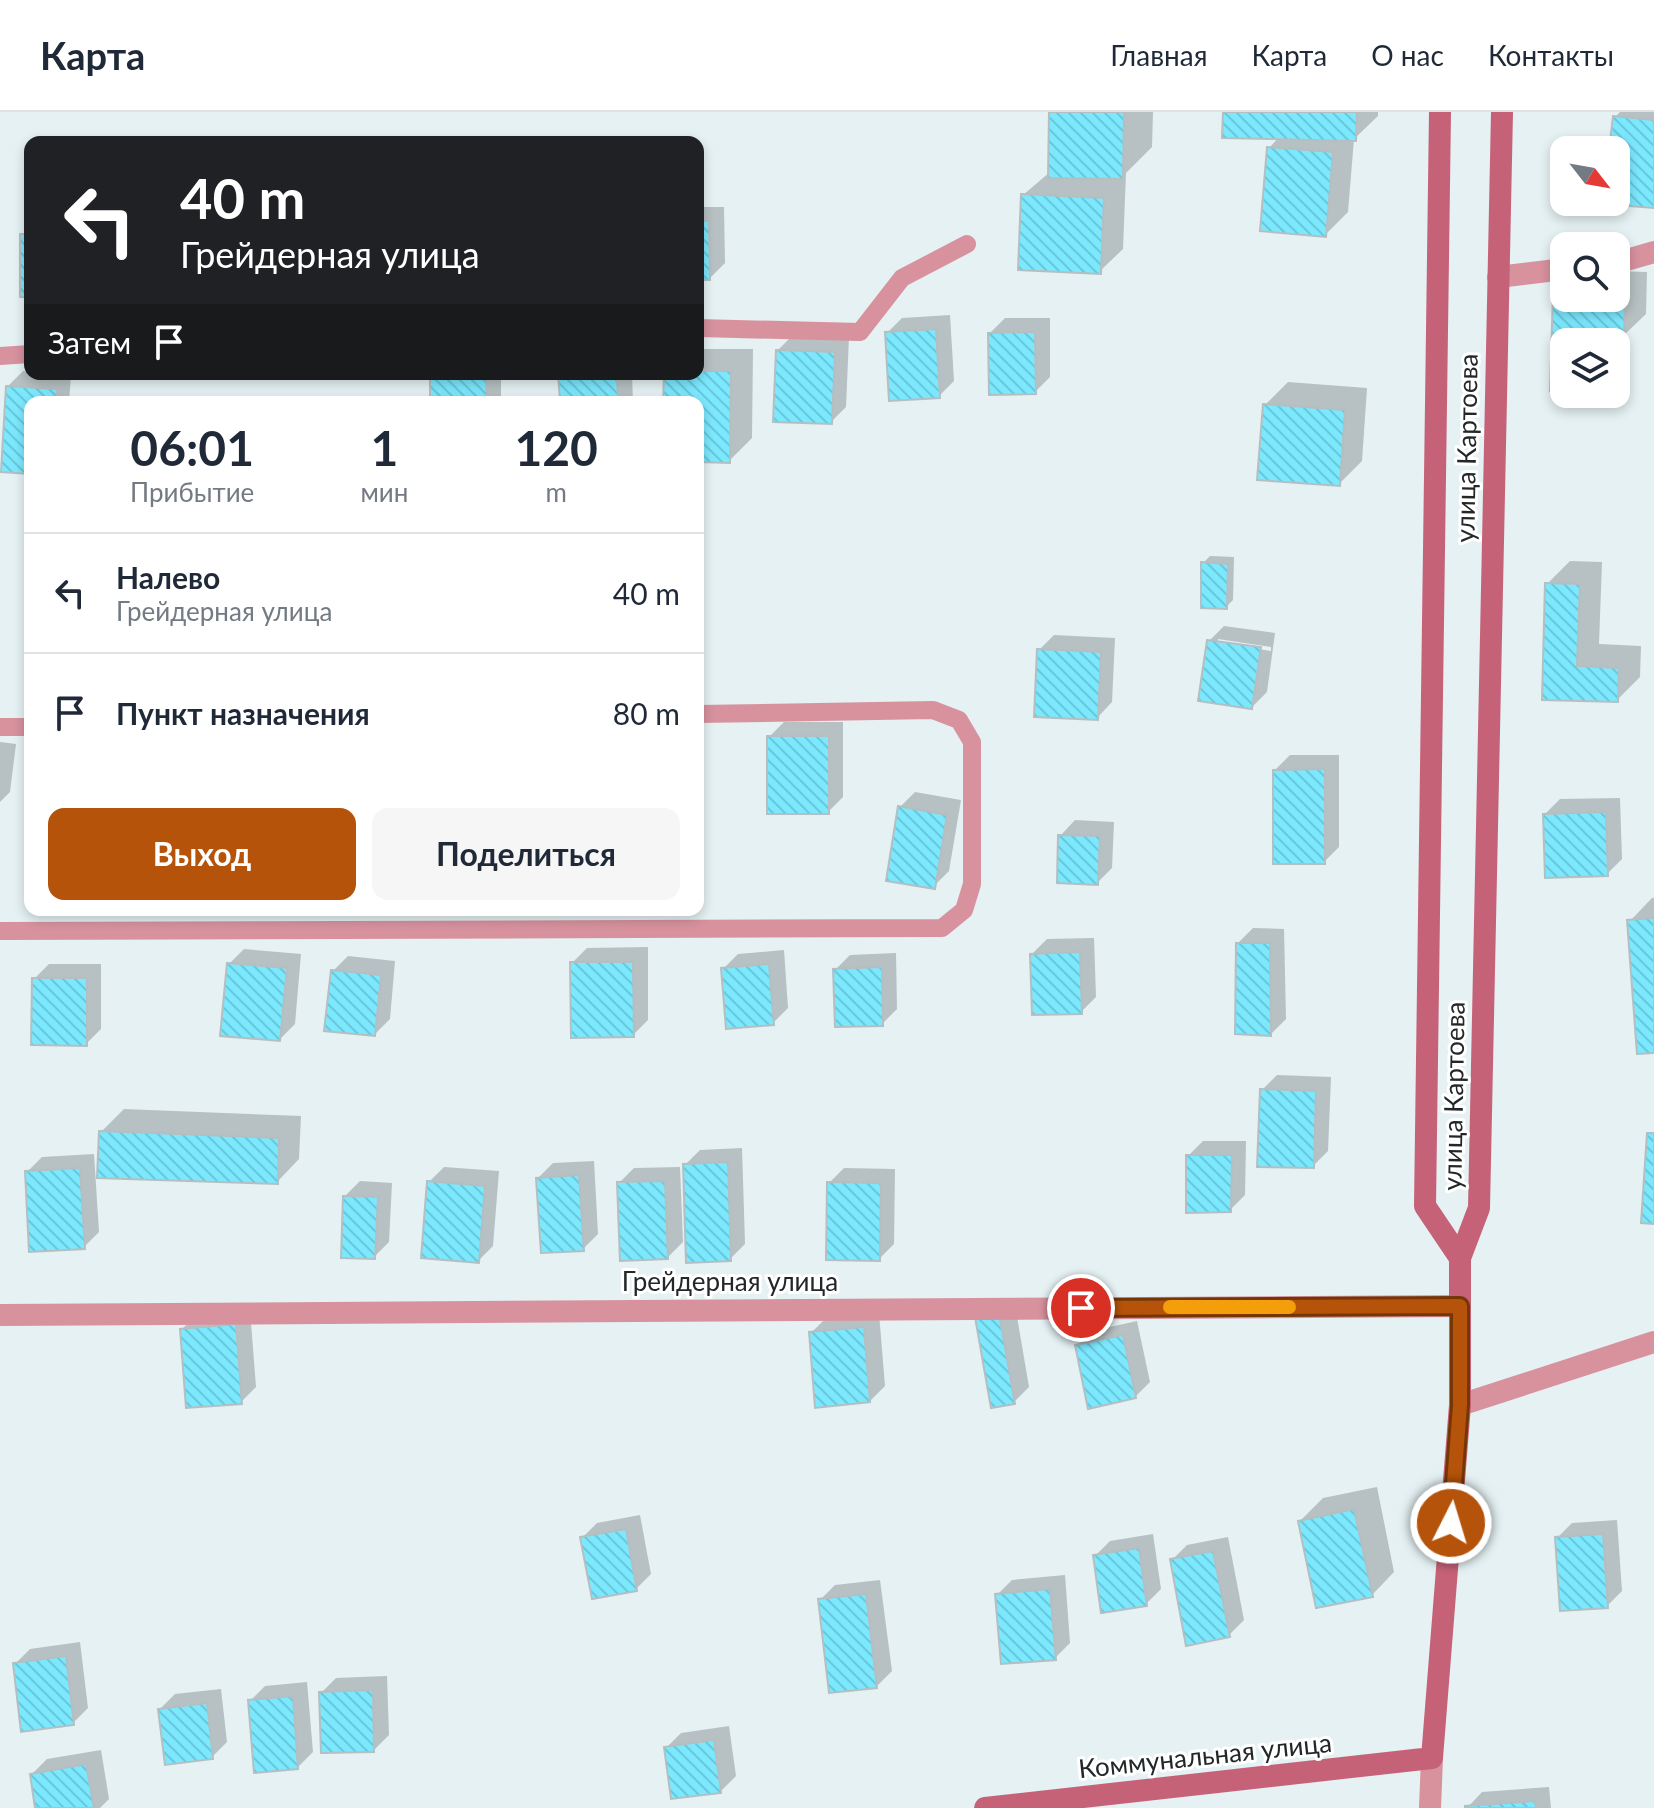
<!DOCTYPE html>
<html lang="ru">
<meta charset="utf-8">
<style>
:root{--surface:#fff;--page:#f6f6f7;--text:#1f2937;--muted:#747a83;--line:#e0e1e3;--accent:#b45309}
body{margin:0;font-family:Lato,sans-serif;background:var(--page);color:var(--text);height:100vh;display:flex;flex-direction:column;font-size:30px;white-space:nowrap}
*{box-sizing:border-box;margin:0}
p{font-size:26px;color:var(--muted)}
.icon{flex:none;width:44px;height:44px;fill:none;stroke:currentColor;stroke-width:2;stroke-linecap:round;stroke-linejoin:round}
.map{position:relative;flex:1;overflow:hidden}
.sheet{position:absolute;left:24px;top:284px;width:680px;height:520px;display:flex;flex-direction:column;background:var(--surface);border-radius:16px;box-shadow:0 4px 12px #0003}
.sheet>*{flex:none}
.guide{position:absolute;left:24px;top:24px;width:680px;height:244px;border-radius:16px;box-shadow:0 4px 12px #0003;background:#202124;color:#fff;overflow:hidden}
.needle{width:52px;rotate:121deg}
.tools{position:absolute;left:1550px;top:24px;display:grid;gap:16px}
.tools a{display:grid;place-items:center;width:80px;height:80px;border-radius:16px;background:var(--surface);box-shadow:0 4px 12px #0003;font-size:40px}
.pin{position:absolute;display:grid;place-items:center;width:68px;height:68px;color:#fff;margin:-34px;border:4px solid #fff;border-radius:50%;box-shadow:0 2px 8px #0007}
.me{position:absolute;width:88px;margin:-44px;rotate:5deg;stroke-linejoin:round;filter:drop-shadow(0 0 6px #0008)}
.turn{display:flex;align-items:center;gap:28px;height:168px;padding:0 24px;font-size:36px}
.turn .icon{width:104px;height:104px;stroke-width:2.5}
.turn b{display:block;font-size:56px;line-height:68px}
.then{display:flex;align-items:center;height:76px;padding:0 24px;background:#0003;gap:16px;font-size:30px}
.eta{display:flex;justify-content:space-evenly;align-items:center;height:136px;text-align:center}
.eta b{font-size:48px;font-weight:700;line-height:56px}
.cta{display:flex;gap:16px;margin-top:auto;padding:16px 24px}
.cta a{flex:1;height:92px;border-radius:16px;background:var(--accent);color:#fff;font-size:32px;font-weight:700;line-height:92px;text-align:center}
.cta a+a{background:var(--page);color:var(--text)}
ul{padding:0;list-style:none}
li{display:flex;align-items:center;gap:24px;height:120px;padding:0 24px;border-top:2px solid var(--line)}
li div{flex:1}
li b{display:block;font-size:30px}
li em{font-style:normal}
header{display:flex;align-items:center;gap:48px;box-sizing:border-box;height:112px;padding:0 40px;background:var(--surface);border-bottom:2px solid var(--line)}
header strong{font-size:38px}
nav{display:flex;gap:44px;margin-inline-start:auto;font-size:28px}
.map>svg:first-child{display:block}
.shadow{fill:#0003;fill-rule:evenodd}
.building{fill:url(#building-back-hatch);stroke:#b4bfc1;stroke-width:2}
.lines{fill:none;stroke-linecap:round;stroke-linejoin:round}
.service{stroke:#d7929e;stroke-width:18}
.minor{stroke:#d7929e;stroke-width:22}
.tertiary{stroke:#d7929e;stroke-width:22}
.secondary{stroke:#c66278;stroke-width:22}
.route-casing{stroke:#753606;stroke-width:20}
.route{stroke:#b45309;stroke-width:14}
.slow{stroke:#f59e0b;stroke-width:14}
.labels{text-anchor:middle;dominant-baseline:central;stroke-width:6;stroke-linejoin:round;paint-order:stroke}
.street-label{font-size:26px;fill:#232728;stroke:#fff}
</style>
<header>
<strong>Карта</strong>
<nav><a>Главная</a><a>Карта</a><a>О нас</a><a>Контакты</a></nav>
</header>
<div class="map">
<svg width="1654" height="1696" viewBox="0 0 1654 1696">
<defs>
<pattern id="building-back-hatch" width="6" height="6" patternUnits="userSpaceOnUse" patternTransform="scale(2)"><rect width="6" height="6" fill="#7ce8fe"/><path d="M-1 5l2 2M0 0l6 6M5-1l2 2" fill="none" stroke="#6bc7da"/></pattern>
</defs>
<rect width="100%" height="100%" fill="#e5f1f3"/>
<g class="shadow">
<path d="M1051 0H1153L1152 35 1126 61 1123 137 1100 159 1023 83 1050 60Z"/>
<path d="M1225 0H1378V4L1354 27 1348 100 1325 123 1269 36 1279 25Z"/>
<path d="M1620 0H1654V94L1609 90H1616V38H1611L1615 5Z"/>
<path d="M698 95H724L725 151 710 166H698Z"/>
<path d="M1616 159 1647 160 1646 202 1623 224H1609V230H1564V277L1555 181 1564 172V186H1616Z"/>
<path d="M950 203 954 269 939 284 887 221 902 206Z"/>
<path d="M1005 206H1050V265L1035 280 990 221Z"/>
<path d="M793 223 849 225 846 295 831 310 778 238Z"/>
<path d="M698 237H753L752 326 729 349 698 348V290H665L666 262H698Z"/>
<path d="M23 259 71 263 69 290H30V360L8 274Z"/>
<rect x="432" y="262" width="69" height="28"/>
<path d="M560 262H632L633 290H562Z"/>
<path d="M1288 270 1367 276 1362 349 1339 372 1265 293Z"/>
<path d="M1210 444 1234 445 1233 488 1226 495 1203 451Z"/>
<path d="M1570 449 1602 450 1599 532 1641 534 1640 565 1617 588 1544 586 1547 472Z"/>
<path d="M1224 514 1275 521 1267 580 1252 595 1209 529ZM1218 527 1271 535V539L1218 531Z"/>
<path d="M1054 523 1115 526 1112 590 1097 606 1039 538Z"/>
<path d="M784 610H843V685L828 700 769 625Z"/>
<path d="M0 630 16 632 10 680 0 690Z"/>
<path d="M1290 643H1339V735L1324 750 1275 658Z"/>
<path d="M915 680 961 688 949 759 934 774 900 695Z"/>
<path d="M1620 686 1622 747 1607 762 1545 702 1560 687Z"/>
<path d="M1075 708 1114 710 1112 756 1097 771 1060 724Z"/>
<path d="M1652 786H1654V939L1630 809Z"/>
<path d="M1253 816 1284 817 1286 907 1271 922 1238 831Z"/>
<path d="M1094 826 1096 885 1081 900 1032 842 1047 827Z"/>
<path d="M648 835V908L633 923 572 851 587 836Z"/>
<path d="M244 837 301 842 295 912 280 927 229 852Z"/>
<path d="M784 838 788 896 773 911 723 857 738 842Z"/>
<path d="M896 841 897 897 882 912 835 858 850 843Z"/>
<path d="M348 844 395 849 390 907 375 922 333 859Z"/>
<path d="M49 852H101V917L86 932 34 867Z"/>
<path d="M1277 963 1331 965 1328 1039 1313 1054 1262 978Z"/>
<path d="M124 997 301 1004 299 1047 277 1070 101 1020Z"/>
<path d="M1203 1029H1246L1245 1083 1230 1098 1188 1044Z"/>
<path d="M742 1036 745 1132 730 1147 685 1053 700 1038Z"/>
<path d="M94 1042 99 1120 84 1135 27 1060 42 1045Z"/>
<path d="M594 1049 598 1122 583 1137 538 1066 553 1051Z"/>
<path d="M444 1055 499 1059 493 1134 478 1149 429 1070Z"/>
<path d="M680 1055 683 1130 668 1145 619 1071 634 1056Z"/>
<path d="M844 1056 895 1057 894 1132 879 1147 829 1071Z"/>
<path d="M360 1069 392 1071 389 1130 374 1145 345 1084Z"/>
<path d="M1014 1187 1029 1275 1014 1290 977 1206Z"/>
<path d="M250 1198 256 1275 241 1290 182 1217 198 1202Z"/>
<path d="M879 1201 885 1274 870 1289 811 1221 826 1206Z"/>
<path d="M1137 1209 1150 1270 1135 1285 1077 1234 1092 1219Z"/>
<path d="M1377 1375 1394 1460 1372 1483 1300 1409 1323 1386Z"/>
<path d="M640 1403 651 1462 636 1477 582 1426 597 1411Z"/>
<path d="M1617 1408 1622 1479 1607 1494 1557 1426 1572 1411Z"/>
<path d="M1153 1422 1161 1477 1146 1492 1095 1444 1110 1429Z"/>
<path d="M1228 1425 1244 1508 1229 1523 1172 1448 1187 1433Z"/>
<path d="M1065 1463 1070 1531 1055 1546 997 1483 1012 1468Z"/>
<path d="M880 1468 892 1559 877 1574 820 1488 835 1473Z"/>
<path d="M80 1530 88 1596 73 1611 15 1552 30 1537Z"/>
<path d="M387 1564 389 1623 374 1638 321 1581 336 1566Z"/>
<path d="M307 1570 313 1640 298 1655 250 1589 265 1574Z"/>
<path d="M221 1577 227 1630 212 1645 160 1597 175 1582Z"/>
<path d="M729 1614 736 1664 721 1679 666 1636 681 1621Z"/>
<path d="M101 1638 109 1687 100 1696H37L32 1662 47 1647Z"/>
<path d="M1549 1675 1551 1696H1467L1482 1680Z"/>
</g>
<g class="building">
<path d="M1049 0H1124L1123 67 1048 66Z"/>
<path d="M1223 0H1357L1356 29 1222 26Z"/>
<path d="M1613 4 1654 8V96L1604 92 1616 90V38H1609Z"/>
<path d="M1267 35 1333 40 1326 125 1260 119Z"/>
<path d="M1021 82 1104 86 1101 162 1018 158Z"/>
<path d="M698 109H709L710 168H698Z"/>
<rect x="20" y="122" width="10" height="63"/>
<path d="M1553 180H1564V186H1616V182H1625L1624 226 1587 225V230H1564V279H1550Z"/>
<path d="M936 217 940 286 889 289 885 220Z"/>
<path d="M1035 220 1036 282 989 283 988 221Z"/>
<path d="M776 238 835 240 832 312 773 310Z"/>
<path d="M698 259H731L730 351 698 350V290H663L664 262H698Z"/>
<path d="M430 262H486L487 290H430Z"/>
<path d="M558 262H617L618 290H560Z"/>
<path d="M6 274 57 277 56 290H30V362L1 360Z"/>
<path d="M1263 292 1345 298 1340 374 1257 368Z"/>
<path d="M1201 450 1228 452 1227 497 1201 496Z"/>
<path d="M1545 471 1580 472 1577 554 1619 556 1618 590 1542 588Z"/>
<path d="M1207 528 1261 535 1252 597 1198 589Z"/>
<path d="M1037 537 1101 540 1098 608 1034 605Z"/>
<rect x="767" y="624" width="62" height="78"/>
<path d="M1325 657V752H1273V658Z"/>
<path d="M898 694 947 703 935 777 886 769Z"/>
<path d="M1606 700 1608 764 1545 766 1543 702Z"/>
<path d="M1058 723 1100 724 1098 773 1057 771Z"/>
<path d="M1654 806V941L1637 942 1627 808Z"/>
<path d="M1236 831H1270L1271 924 1235 922Z"/>
<path d="M1080 840 1082 902 1032 903 1030 842Z"/>
<path d="M570 850H633L634 925 571 926Z"/>
<path d="M227 851 287 856 280 929 220 924Z"/>
<path d="M769 852 774 913 726 917 721 856Z"/>
<path d="M882 855 883 914 835 915 833 857Z"/>
<path d="M331 858 381 863 375 924 324 919Z"/>
<path d="M32 866H87V934L31 933Z"/>
<path d="M1260 977 1316 979 1314 1056 1257 1055Z"/>
<path d="M99 1019 279 1026 278 1072 97 1066Z"/>
<path d="M1647 1021H1654V1112L1641 1111Z"/>
<path d="M1186 1043H1232L1231 1100 1186 1101Z"/>
<path d="M728 1050 731 1149 686 1151 683 1052Z"/>
<path d="M80 1056 85 1137 29 1140 25 1059Z"/>
<path d="M579 1063 584 1139 541 1141 536 1066Z"/>
<path d="M427 1069 485 1074 479 1151 421 1146Z"/>
<path d="M665 1069 668 1147 620 1149 617 1070Z"/>
<path d="M827 1070 881 1071 880 1149 826 1148Z"/>
<path d="M343 1084 378 1085 375 1147 341 1146Z"/>
<path d="M999 1201 1015 1292 991 1296 975 1205Z"/>
<path d="M236 1212 242 1292 186 1296 180 1217Z"/>
<path d="M864 1215 870 1290 815 1296 809 1220Z"/>
<path d="M1123 1223 1136 1286 1088 1297 1075 1233Z"/>
<path d="M1354 1397 1373 1485 1316 1496 1298 1409Z"/>
<path d="M626 1417 637 1479 592 1487 580 1425Z"/>
<path d="M1603 1422 1608 1496 1560 1499 1555 1425Z"/>
<path d="M1139 1436 1147 1494 1101 1501 1093 1443Z"/>
<path d="M1213 1439 1230 1525 1186 1534 1170 1447Z"/>
<path d="M1050 1477 1056 1548 1001 1552 995 1482Z"/>
<path d="M866 1482 877 1576 829 1581 818 1487Z"/>
<path d="M66 1544 74 1613 21 1620 13 1551Z"/>
<path d="M373 1578 374 1640 321 1641 319 1580Z"/>
<path d="M293 1584 298 1657 254 1661 248 1588Z"/>
<path d="M207 1591 213 1647 165 1653 158 1597Z"/>
<path d="M714 1628 721 1681 671 1687 664 1635Z"/>
<path d="M86 1652 94 1696H35L30 1662Z"/>
<path d="M1535 1689 1536 1696H1465V1694Z"/>
</g>
<g class="lines">
<g class="service">
<path d="M698 216 860 220 902 166 967 132"/>
<path d="M0 244 30 242"/>
<path d="M0 615H30"/>
<path d="M0 819 942 816 964 798 972 772V630L959 608 933 598 698 602"/>
</g>
<g class="minor">
<path d="M1616 151 1654 140"/>
<path d="M1498 165 1564 157"/>
<path d="M0 1203 1460 1194"/>
<path d="M1430 1696 1432 1646"/>
</g>
<path class="tertiary" d="M1460 1293 1654 1230"/>
<g class="secondary">
<path d="M1440 0 1425 1094 1460 1146"/>
<path d="M985 1696 1432 1646 1460 1293V1146L1479 1096 1502 0"/>
</g>
</g>
<g class="lines">
<g class="route-casing">
<path id="route" d="M1081 1196 1460 1194V1293L1451 1411"/>
</g>
<use href="#route" class="route"/>
<path class="slow" d="M1170 1195H1289"/>
</g>
<g class="labels">
<g class="street-label">
<text transform="translate(1466 336) rotate(-89)">улица Картоева</text>
<text transform="translate(1453 984) rotate(-89)">улица Картоева</text>
<text x="730" y="1169">Грейдерная улица</text>
<text transform="translate(1205 1643) rotate(-6)">Коммунальная улица</text>
</g>
</g>
</svg>
<div class="tools">
<a><svg class="needle" viewBox="-14 -14 28 28"><path d="M0-13l5 13h-10z" fill="#e53935"/><path d="M0 13l5-13h-10z" fill="#747a83"/></svg></a>
<a><svg class="icon" aria-label="search" viewBox="0 0 24 24"><circle cx="10" cy="10" r="6"/><path d="M15 15l6 6"/></svg></a>
<a><svg class="icon" aria-label="layers" viewBox="0 0 24 24"><path d="M12 4l9 5-9 5-9-5zM3 14l9 5 9-5"/></svg></a>
</div>
<div class="pin" style="left:1081px;top:1196px;background:#d93025"><svg class="icon" aria-label="arrive" viewBox="0 0 24 24"><path d="M6 21V4h12l-3 4 3 4H6"/></svg></div>
<svg class="me" style="left:1451px;top:1411px" viewBox="-20 -20 40 40"><circle r="17" fill="#b45309" stroke="#fff" stroke-width="3"/><path d="M0-11L8 9 0 5-8 9z" fill="#fff"/></svg>
<div class="guide">
<div class="turn"><svg class="icon" aria-label="left" viewBox="0 0 24 24"><path d="M17 20v-9H6M10 6l-5 5 5 5"/></svg><div><b>40 m</b>Грейдерная улица</div></div>
<div class="then">Затем<svg class="icon" aria-label="arrive" viewBox="0 0 24 24"><path d="M6 21V4h12l-3 4 3 4H6"/></svg></div>
</div>
<section class="sheet">
<div class="eta">
<div><b>06:01</b><p>Прибытие</p></div>
<div><b>1</b><p>мин</p></div>
<div><b>120</b><p>m</p></div>
</div>
<ul>
<li><svg class="icon" aria-label="left" viewBox="0 0 24 24"><path d="M17 20v-9H6M10 6l-5 5 5 5"/></svg><div><b>Налево</b><p>Грейдерная улица</p></div><em>40 m</em></li>
<li><svg class="icon" aria-label="arrive" viewBox="0 0 24 24"><path d="M6 21V4h12l-3 4 3 4H6"/></svg><div><b>Пункт назначения</b></div><em>80 m</em></li>
</ul>
<div class="cta"><a>Выход</a><a>Поделиться</a></div>
</section>
</div>
